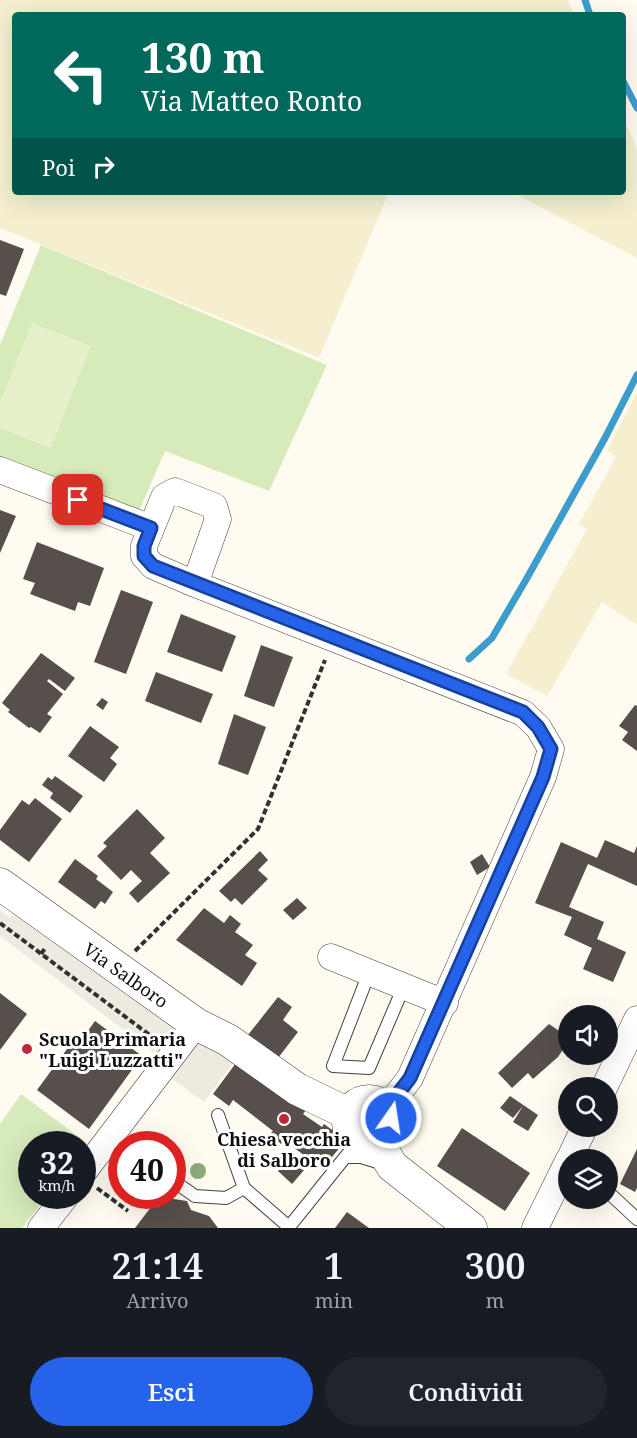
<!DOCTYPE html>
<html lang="it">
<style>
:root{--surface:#171b24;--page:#20242c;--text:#f1f3f6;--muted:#9ea1a6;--accent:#2563eb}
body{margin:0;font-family:"Noto Serif",serif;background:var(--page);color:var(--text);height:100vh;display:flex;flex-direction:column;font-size:22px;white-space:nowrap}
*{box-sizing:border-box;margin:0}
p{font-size:20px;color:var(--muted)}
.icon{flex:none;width:33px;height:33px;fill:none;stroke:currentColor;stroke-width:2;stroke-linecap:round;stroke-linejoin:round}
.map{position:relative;height:1228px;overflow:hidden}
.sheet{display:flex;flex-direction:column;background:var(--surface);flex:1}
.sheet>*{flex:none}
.banner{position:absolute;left:12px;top:12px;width:614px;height:183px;border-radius:6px;box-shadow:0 6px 24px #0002;background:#00695c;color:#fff;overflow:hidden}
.tools{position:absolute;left:558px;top:1005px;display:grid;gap:12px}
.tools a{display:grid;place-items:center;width:60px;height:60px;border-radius:50%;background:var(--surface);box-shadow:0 6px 24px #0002;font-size:30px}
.speed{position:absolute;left:18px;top:1131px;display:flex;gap:12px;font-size:30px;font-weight:700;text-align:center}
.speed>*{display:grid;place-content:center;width:78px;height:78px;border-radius:50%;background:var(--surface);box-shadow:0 6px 24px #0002;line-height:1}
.speed small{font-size:15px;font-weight:400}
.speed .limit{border:9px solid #d22;background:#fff;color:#111}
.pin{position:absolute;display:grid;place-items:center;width:51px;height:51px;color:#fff;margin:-26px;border-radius:12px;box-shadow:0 3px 9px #0006}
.me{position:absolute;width:66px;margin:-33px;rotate:13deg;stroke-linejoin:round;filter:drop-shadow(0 0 4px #0008)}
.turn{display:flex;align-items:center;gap:21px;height:126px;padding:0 30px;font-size:27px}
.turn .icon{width:78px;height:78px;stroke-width:2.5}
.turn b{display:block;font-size:42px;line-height:51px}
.then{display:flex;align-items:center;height:57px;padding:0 30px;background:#0003;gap:12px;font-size:22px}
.eta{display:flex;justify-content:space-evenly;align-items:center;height:102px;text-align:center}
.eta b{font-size:36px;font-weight:600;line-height:42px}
.primary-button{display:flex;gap:12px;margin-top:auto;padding:12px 30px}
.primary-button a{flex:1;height:69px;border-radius:36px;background:var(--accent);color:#fff;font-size:24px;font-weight:600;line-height:69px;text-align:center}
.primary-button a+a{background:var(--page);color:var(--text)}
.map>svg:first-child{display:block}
.farmland{fill:#f5efd0}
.green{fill:#d6eaba}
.pitch{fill:#e6f1cb}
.plaza{fill:#efeadf}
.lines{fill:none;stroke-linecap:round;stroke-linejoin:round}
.stream{stroke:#3c9dcd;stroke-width:7}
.building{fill:#574f4b}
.service-casing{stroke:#424242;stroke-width:14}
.minor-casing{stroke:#424242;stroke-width:27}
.tertiary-casing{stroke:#424242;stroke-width:33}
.path{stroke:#313131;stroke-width:4;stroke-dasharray:6 3;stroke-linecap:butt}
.service{stroke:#fff;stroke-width:12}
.minor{stroke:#fff;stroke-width:26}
.tertiary{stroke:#fff;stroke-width:32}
.tree{fill:#8eaa7c}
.route-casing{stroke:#184099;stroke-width:15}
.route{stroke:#2563eb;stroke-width:10}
.poi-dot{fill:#bf2638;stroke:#fff;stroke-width:2}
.labels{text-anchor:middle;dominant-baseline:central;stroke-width:6;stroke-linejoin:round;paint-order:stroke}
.street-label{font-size:18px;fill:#0f0f0f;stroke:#fff}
.poi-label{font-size:18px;font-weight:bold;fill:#0f0f0f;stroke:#fff;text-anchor:start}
</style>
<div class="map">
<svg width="637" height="1228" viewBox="0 0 637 1228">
<rect width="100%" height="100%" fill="#fffbf0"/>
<g class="farmland">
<path d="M0 0H568L574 15H15V192H389L319 358 0 228Z"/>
<path d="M623 117 637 148V258L512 192H622Z"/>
<path d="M637 392V625L602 602 547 696 506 674 587 529 579 524 616 457 607 450Z"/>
</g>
<g class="green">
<path d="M41 245 327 365 269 491 165 451 139 511 0 457V345Z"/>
<path d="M21 1094 87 1143 83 1149 82 1144H32V1196H47L22 1228H0V1124Z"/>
</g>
<path class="pitch" d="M32 323 91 346 51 448 0 428V404Z"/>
<g class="plaza">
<path d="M0 910 10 918 16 910 181 1026 158 1056 0 936Z"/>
<path d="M199 1034 236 1059 204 1102 167 1075Z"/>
</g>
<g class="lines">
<g class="stream">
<path d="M585 0 590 15"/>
<path d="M622 79 637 108"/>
<path d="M469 659 492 638 527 578 605 438 637 375"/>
</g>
</g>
<g class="building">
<path d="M0 240 24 249 6 296 0 294Z"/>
<path d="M0 510 16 516 0 553Z"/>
<path d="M37 542 104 568 90 606 78 602 75 611 30 594 35 583 23 579Z"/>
<path d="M121 590 153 602 126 674 94 662Z"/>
<path d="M181 614 236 636 222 672 167 652Z"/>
<path d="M261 645 293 657 274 707 244 696Z"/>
<path d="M41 653 75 678 65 691 49 679 47 681 63 694 47 714 52 717 40 733 31 727 29 728 8 712 10 710 2 703Z"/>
<path d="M156 672 213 694 201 723 145 701Z"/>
<path d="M102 698 108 702 103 710 96 705Z"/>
<path d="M635 705 637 706V751L622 740 628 732 619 726Z"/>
<path d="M234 714 266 727 248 775 218 764Z"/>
<path d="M90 726 119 747 110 758 117 764 104 782 68 756Z"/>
<path d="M55 776 83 796 70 813 50 798 53 793 42 785 48 777 52 780Z"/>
<path d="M35 798 62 819 29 862 0 840V830L22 800 29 805Z"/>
<path d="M137 809 165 838 150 853 170 873 138 903 129 893 142 881 131 870 121 880 97 856 107 846 103 843Z"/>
<path d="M605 840 634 853 637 846V886L588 864 569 907 604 922 597 939 626 952 613 982 583 969 592 948 564 935 572 917 535 903 561 842 597 858Z"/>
<path d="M260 851 268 860 258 870 268 879 242 905 235 898 231 902 219 891Z"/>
<path d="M482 854 490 867 477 875 470 862Z"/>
<path d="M75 859 98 876 96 879 113 892 105 904 101 901 95 909 58 882Z"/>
<path d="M297 898 307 908 293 920 283 910Z"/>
<path d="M204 908 224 923 230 915 241 924 235 932 253 945 245 955 257 963 242 986 176 940Z"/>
<path d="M0 993 27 1014 0 1050Z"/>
<path d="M278 997 292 1007 283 1020 298 1032 278 1058 248 1035Z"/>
<path d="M95 1021 142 1056 89 1129 37 1090 70 1045 75 1049Z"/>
<path d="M549 1024 568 1037V1042L558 1057 533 1079 528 1073 512 1088 498 1073Z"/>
<path d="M236 1063 290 1104 292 1101 306 1110 303 1114 322 1127 324 1124 346 1140 322 1169 284 1140 281 1144 270 1134 273 1131 233 1100 229 1106 213 1094Z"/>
<path d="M510 1096 538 1115 528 1131 513 1122 523 1106 513 1118 500 1108Z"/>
<path d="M462 1128 530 1173 505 1211 437 1166Z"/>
<path d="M637 1149V1188L635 1192 620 1184Z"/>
<path d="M290 1157 305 1169 292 1184 278 1171Z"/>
<path d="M167 1198 187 1201 191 1210 209 1216 218 1228H135L151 1207 161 1206 164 1199Z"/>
<path d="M347 1212 369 1228H335Z"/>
</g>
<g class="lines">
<g class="service-casing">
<g id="service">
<path d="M369 973 333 1066 369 1068 404 986"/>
<path d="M218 1115 244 1188"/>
<path d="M347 1157H361L384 1164"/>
<path d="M172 1180 195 1196 226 1198 244 1188 289 1227 359 1140"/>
<path d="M608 1192 637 1219"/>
</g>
</g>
<g class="minor-casing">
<g id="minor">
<path d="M0 470 151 528"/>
<path d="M195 584 218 519 214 506 175 491 164 497 144 546V556L153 566 195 584 523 713 538 727 551 749 543 777 410 1078 397 1095 384 1106"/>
<path d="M331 957 445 1003"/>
<path d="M604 1088 637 1019"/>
<path d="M569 1160 585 1126"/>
<path d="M82 1174 196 1024"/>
<path d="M41 1228 66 1196"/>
<path d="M535 1228 568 1161"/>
</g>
</g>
<g class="tertiary-casing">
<g id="tertiary">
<path d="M0 884 196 1024 228 1040 297 1089 349 1114"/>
<circle cx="369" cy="1122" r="21"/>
<path d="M378 1142 392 1166 471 1228"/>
</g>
</g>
<g class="path">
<path d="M0 923 155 1039"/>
<path d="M135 951 258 829 325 660"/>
<path d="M41 954 46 947"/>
<path d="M97 1188 128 1211"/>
</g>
<use href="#service" class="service"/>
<use href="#minor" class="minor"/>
<use href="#tertiary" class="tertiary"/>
</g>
<circle class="tree" cx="198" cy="1171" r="8"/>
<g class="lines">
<g class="route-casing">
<path id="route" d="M78 500 151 528 144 546V556L153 566 523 712 538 727 551 749 543 777 410 1078 397 1095 384 1106 391 1118"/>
</g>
<use href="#route" class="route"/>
</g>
<g class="poi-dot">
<circle cx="27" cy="1049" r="6"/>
<circle cx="284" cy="1119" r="6"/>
</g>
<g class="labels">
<g class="street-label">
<text transform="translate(126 975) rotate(35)">Via Salboro</text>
</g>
<g class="poi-label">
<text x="39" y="1039">Scuola Primaria<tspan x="39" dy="21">"Luigi Luzzatti"</tspan></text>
<text x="284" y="1139" text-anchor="middle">Chiesa vecchia<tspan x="284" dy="21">di Salboro</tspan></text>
</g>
</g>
</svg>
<div class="tools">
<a><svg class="icon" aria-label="sound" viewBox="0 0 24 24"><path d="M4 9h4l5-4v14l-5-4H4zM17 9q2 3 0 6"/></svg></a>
<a><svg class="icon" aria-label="search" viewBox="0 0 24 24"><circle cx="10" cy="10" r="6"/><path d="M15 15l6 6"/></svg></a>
<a><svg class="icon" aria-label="layers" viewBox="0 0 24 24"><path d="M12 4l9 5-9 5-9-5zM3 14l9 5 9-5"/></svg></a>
</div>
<div class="speed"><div>32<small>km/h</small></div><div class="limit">40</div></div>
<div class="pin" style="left:78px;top:500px;background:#d93025"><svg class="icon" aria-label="arrive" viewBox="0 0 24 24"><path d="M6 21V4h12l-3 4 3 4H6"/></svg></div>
<svg class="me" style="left:391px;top:1118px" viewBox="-20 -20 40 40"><circle r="17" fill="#2563eb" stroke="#fff" stroke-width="3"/><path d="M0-11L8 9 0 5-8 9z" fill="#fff"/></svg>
<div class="banner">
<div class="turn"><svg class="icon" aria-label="left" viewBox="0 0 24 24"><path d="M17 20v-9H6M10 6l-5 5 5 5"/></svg><div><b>130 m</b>Via Matteo Ronto</div></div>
<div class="then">Poi<svg class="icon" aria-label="right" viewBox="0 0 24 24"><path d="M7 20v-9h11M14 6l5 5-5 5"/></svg></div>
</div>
</div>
<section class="sheet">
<div class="eta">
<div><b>21:14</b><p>Arrivo</p></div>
<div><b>1</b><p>min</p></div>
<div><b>300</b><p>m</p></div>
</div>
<div class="primary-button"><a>Esci</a><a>Condividi</a></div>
</section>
